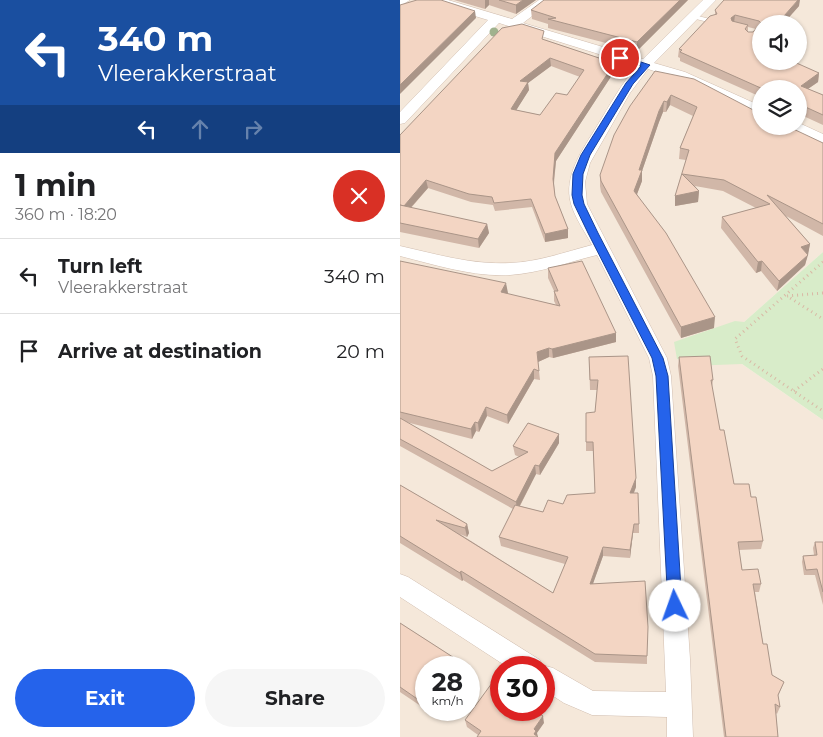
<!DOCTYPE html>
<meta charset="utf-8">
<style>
:root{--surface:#fff;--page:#f6f6f6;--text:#202124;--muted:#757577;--line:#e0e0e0;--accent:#2563eb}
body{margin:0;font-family:Montserrat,sans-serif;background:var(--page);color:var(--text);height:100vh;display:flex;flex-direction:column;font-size:19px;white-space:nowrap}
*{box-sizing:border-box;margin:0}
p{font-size:16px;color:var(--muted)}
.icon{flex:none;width:28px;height:28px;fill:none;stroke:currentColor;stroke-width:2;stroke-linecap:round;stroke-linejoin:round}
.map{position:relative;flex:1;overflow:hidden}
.details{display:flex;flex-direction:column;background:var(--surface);width:400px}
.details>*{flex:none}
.top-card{background:#1a4fa0;color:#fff;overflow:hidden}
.fabs{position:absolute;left:352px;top:15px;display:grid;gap:10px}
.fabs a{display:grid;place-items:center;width:55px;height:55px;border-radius:50%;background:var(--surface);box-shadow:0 1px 4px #0004;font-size:25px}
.speed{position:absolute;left:15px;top:656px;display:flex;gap:10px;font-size:25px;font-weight:700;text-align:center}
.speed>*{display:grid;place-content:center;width:65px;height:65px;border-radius:50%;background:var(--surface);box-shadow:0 1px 4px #0004;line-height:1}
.speed small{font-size:12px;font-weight:400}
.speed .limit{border:8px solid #d22;background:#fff;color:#111}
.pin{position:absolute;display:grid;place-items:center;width:42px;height:42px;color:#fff;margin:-21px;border:2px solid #fff;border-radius:50%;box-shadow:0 1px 5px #0007}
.me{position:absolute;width:55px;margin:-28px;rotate:357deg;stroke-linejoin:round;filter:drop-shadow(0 0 4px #0008)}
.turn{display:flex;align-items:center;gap:18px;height:105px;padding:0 15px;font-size:22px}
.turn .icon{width:65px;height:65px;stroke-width:2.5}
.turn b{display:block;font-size:35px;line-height:42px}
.lanes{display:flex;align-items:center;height:48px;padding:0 15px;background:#0003;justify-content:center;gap:25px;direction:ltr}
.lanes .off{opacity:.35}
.round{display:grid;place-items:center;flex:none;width:52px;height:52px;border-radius:26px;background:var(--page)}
.summary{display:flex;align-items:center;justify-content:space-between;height:85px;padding:0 15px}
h1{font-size:30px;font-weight:700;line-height:38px}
.button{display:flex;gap:10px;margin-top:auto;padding:10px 15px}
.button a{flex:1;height:58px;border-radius:30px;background:var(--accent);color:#fff;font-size:20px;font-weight:700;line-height:58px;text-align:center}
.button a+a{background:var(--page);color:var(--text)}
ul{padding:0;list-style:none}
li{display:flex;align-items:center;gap:15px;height:75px;padding:0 15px;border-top:1px solid var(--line)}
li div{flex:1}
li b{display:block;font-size:19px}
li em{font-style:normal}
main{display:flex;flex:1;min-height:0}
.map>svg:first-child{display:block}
.residential{fill:#f5e8da;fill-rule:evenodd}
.green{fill:#d8ecc9}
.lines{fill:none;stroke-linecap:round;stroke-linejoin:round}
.service-casing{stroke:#d1beb0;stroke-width:1}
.minor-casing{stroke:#d1beb0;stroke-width:1}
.path{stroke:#d9b8a5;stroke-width:3;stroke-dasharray:1 4;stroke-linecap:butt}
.service{fill:#fff;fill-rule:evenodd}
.minor{fill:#fff;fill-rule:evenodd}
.tree{fill:#a0b28e}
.wall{fill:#d1b7a8;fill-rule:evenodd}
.shaded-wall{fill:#aa9588}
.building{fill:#f3d5c3;stroke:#aa9588;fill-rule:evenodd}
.route{fill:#2563eb;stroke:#184099}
</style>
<main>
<section class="details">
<div class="top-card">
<div class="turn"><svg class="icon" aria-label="left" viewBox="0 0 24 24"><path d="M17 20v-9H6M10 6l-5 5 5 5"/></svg><div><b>340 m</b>Vleerakkerstraat</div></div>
<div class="lanes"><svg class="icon" aria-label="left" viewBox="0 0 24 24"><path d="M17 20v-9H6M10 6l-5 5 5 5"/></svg><svg class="icon off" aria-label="ahead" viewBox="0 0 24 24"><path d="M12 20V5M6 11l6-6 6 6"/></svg><svg class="icon off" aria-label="right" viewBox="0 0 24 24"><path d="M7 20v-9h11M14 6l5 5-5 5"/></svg></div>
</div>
<div class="summary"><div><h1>1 min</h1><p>360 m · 18:20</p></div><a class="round" style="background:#d93025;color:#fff"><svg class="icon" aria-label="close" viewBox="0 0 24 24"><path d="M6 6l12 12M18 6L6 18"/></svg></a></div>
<ul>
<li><svg class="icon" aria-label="left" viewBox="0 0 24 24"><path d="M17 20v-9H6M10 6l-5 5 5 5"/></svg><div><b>Turn left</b><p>Vleerakkerstraat</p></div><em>340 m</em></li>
<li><svg class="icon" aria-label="arrive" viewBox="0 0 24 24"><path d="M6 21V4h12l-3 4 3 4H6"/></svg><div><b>Arrive at destination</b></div><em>20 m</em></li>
</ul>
<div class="button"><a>Exit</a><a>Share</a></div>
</section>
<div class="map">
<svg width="423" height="737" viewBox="0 0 423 737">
<rect width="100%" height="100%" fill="#fdf6ec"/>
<path class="residential" d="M0 0H423V252L344 322 342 364 423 420V737H0ZM361 24H399V61H361ZM361 89H399V126H361ZM26 668H69V710H26ZM101 668H144V710H101Z"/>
<path class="green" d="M423 252V420L342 364 289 366 288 359H277L274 342 335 321 344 322Z"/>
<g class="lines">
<g class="service-casing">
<path id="service" d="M294 15 314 20 315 21 312 23 292 18 291 17Z"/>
</g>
<g class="minor-casing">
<g id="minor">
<path d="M0 0H10L0 6Z"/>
<path d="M30 0H48L112 19 139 0H153L123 23 243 59 303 0H316L254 63 285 72 361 106V115L275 78 248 69 230 93 190 163 185 182 187 204 267 358 271 376 290 659 293 737H267V717L192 715 164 703 144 690V668H109L0 597V574L8 577 140 660 142 665 153 668 193 691 266 692 253 376 249 358 197 255C168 262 140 273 110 275 73 277 36 265 0 256V246C36 254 72 265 110 263 138 262 165 252 192 245 185 232 175 218 171 204 163 176 183 149 197 126 210 105 221 84 237 66L99 23 5 123 0 124V112L88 20 32 3Z"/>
<path d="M399 123 423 134V143L390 129 388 126H399Z"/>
</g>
</g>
<g class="path">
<path d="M423 262 335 339 342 356 423 411"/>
<path d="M423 293 387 296 423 319"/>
<path d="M394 391 423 369"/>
</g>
<use href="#service" class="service"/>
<use href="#minor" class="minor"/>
</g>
<circle class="tree" cx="94" cy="32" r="4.5"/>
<g class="wall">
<path d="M54 0H136L116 14 89 5 85 9Z"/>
<path d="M288 0 237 51 148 28V24L132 19 131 10Z"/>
<path d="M399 6 383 24H361V61H394V63L419 73 418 82 408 89 423 95V125L399 114V89H361V97L280 61V58L278 57 279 49 315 15V10ZM348 27 356 29 353 32H348Z"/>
<path d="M145 40 214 63V71L212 72V75L156 161 154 184 155 196 168 229V238L145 242 132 207 95 211 93 205 71 202 28 188 11 208 87 224 89 233 79 248 0 232V135ZM151 66 180 77 167 95 140 115 116 110 129 90 128 83Z"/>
<path d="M255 71 361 126 423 143V236L386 216 410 244 405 265 377 291 361 271 356 273 321 228 322 217 356 208 323 191 295 186 299 191 298 202 275 206V196L286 160 279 159 280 148 293 116 270 105 266 112H263L259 122 242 171V181L237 194 314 328 281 338 201 192 200 186V175Z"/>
<path d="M0 261 108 293 107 294 156 305 154 301V291L148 278V268L216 333V342L153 358 149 357 138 362 140 380 134 379 108 424 87 416 79 432 76 431 72 439 6 422 92 471 119 457 115 455 113 446 159 434V443L140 475 136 474 120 506 143 512 163 504 195 493 193 451H186V442L195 412 197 390H190L189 357 236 487 234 493 239 524V533H233L230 558 203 556 193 583 247 656V664L195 662 63 580 62 581 0 543V485L67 524 69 533 67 537 60 534 153 593 165 564 101 546 99 537 113 509 0 446Z"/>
<path d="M279 357 313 380 312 387 320 430 334 484 351 497 363 541 361 549 339 550 342 570 361 584 359 592H355L363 644 372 675 384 682 378 696 380 707 377 714 376 713 378 737H324L278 366Z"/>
<path d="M415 542H423V605L415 575H404L402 562 403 556 414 555 413 548Z"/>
<path d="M0 623 59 661 61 668H26V710H42L37 717 0 692Z"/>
<path d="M65 720 144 723 78 735 67 727Z"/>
</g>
<g class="shaded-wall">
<path d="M85 0H89V5L85 9Z"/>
<path d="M123 0H136L116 14V5Z"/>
<path d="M280 0H288L237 51V42Z"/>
<path d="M398 0H400L399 6 383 24H377Z"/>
<path d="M75 11 76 18 0 94V85Z"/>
<path d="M335 15 334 23 330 26 331 18Z"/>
<path d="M150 58 151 66 128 83 129 90 112 117 111 109 120 81Z"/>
<path d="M214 63V71L212 72V75L156 161 153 188V179L155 153 210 66Z"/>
<path d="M419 73 418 82 399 95 401 86Z"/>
<path d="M271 95 270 105 266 112 267 102Z"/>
<path d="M264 101 263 112 259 122 242 171V181L234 202V191L239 170 259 111Z"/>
<path d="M26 180 28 188 5 214 4 206Z"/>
<path d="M299 191 298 202 275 206V196Z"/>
<path d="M87 224 89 233 79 248 78 239Z"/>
<path d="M168 229V238L145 242V234Z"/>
<path d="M410 244 408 255 401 247Z"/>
<path d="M408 255 405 265 377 291 379 281Z"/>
<path d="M362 261 361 271 356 273 358 262Z"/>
<path d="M106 283 108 293 102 302 101 292Z"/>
<path d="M315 317 314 328 281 338V327Z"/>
<path d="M216 333V342L153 358 152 349Z"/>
<path d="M149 348V357L138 362 137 352Z"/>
<path d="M134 369V379L108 424 107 415Z"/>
<path d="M86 407 87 416 79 432 78 423Z"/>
<path d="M75 422 76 431 72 439 71 429Z"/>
<path d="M159 434V443L140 475 139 466Z"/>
<path d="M135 465 136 474 117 511 116 502Z"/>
<path d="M236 478V487L230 502V493Z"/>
<path d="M67 524 69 533 67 537 65 528Z"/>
<path d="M234 524 233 533 230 558V550Z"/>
<path d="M203 547V556L190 592V584Z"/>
<path d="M61 571 63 580 62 581 60 573Z"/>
<path d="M59 661 61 668H54Z"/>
<path d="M34 710H42L37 717Z"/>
<path d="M143 716 144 723 137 733 138 737 134 734V729Z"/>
</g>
<g class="building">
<path d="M17 0H41L75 11 0 85V5Z"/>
<path d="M99 0H123L116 5Z"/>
<path d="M144 0H280L237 42 148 19 156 18 131 10Z"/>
<path d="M324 0H398L377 24H361V61H392L419 73 401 86 423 95V115L399 104V89H363L280 52 282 50 279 49 310 16 317 14 315 10ZM335 15 359 21 361 23 353 32H348L345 29 348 25 332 21 331 18Z"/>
<path d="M122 24 144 31 142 39 214 63 210 66 212 67 155 153 153 179 155 196 168 229 145 234 131 199 94 203 92 197 69 194 26 180 4 206 0 205V135L102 28ZM150 58 184 70 167 95 156 93 140 115 111 109 128 82 120 81Z"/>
<path d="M255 71 294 79 361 114V126H387L423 143V224L367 195 410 244 401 247 408 255 379 281 362 261 358 262 322 217 370 204 324 180 282 174 299 191 275 196 289 150 280 148 297 107 271 95 267 102 264 101 259 111 239 170H242L234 191 266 233 315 317 281 327 201 181 200 175 214 135 230 106Z"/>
<path d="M0 205 87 224 78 239 0 223Z"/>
<path d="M0 261 106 283 101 292 160 306 154 291H158L148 268 182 261 216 333 152 349 149 348 137 352 139 371 134 369 107 415 86 407 78 423 75 422 71 429 0 412Z"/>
<path d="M228 356 236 478 230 493H238L239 524H234L230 550 203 547 190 584 245 581 248 627 247 656 195 654 61 571 60 573 0 536V485L67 524 65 528 36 520 153 593 168 557 99 537 115 505 143 512 148 500 163 504 167 495 195 493 193 442H186V413L195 412 198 380H190L189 357Z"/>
<path d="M310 356 313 380H311L320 430H324L334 484H349L351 497H356L363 541 338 542 342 570 358 569 361 584H353L363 644H367L372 675 384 682 378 695 380 707 375 704 378 737H326L279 357Z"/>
<path d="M0 418 92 471 128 452 113 446 128 423 159 434 139 466 135 465 116 502 0 439Z"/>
<path d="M415 542H423V592L417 569 406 570 403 556 417 555Z"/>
<path d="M0 623 59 661 54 668H26V705L0 687Z"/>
<path d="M92 683 101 689V710H134L143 716 134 729 136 731 134 734 138 737H77L81 731 65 720Z"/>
</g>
<path class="route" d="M220 55 250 65 233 84 190 155 183 174 182 195 184 204 198 233 263 358 268 376 282 606 280 610 275 612 270 610 268 606 256 376 252 358 188 233 174 204 172 195 173 174 181 155 226 83 241 66 217 59 216 58Z"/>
</svg>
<div class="fabs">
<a><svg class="icon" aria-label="sound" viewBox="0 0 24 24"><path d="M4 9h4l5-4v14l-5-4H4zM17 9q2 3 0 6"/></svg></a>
<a><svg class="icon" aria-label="layers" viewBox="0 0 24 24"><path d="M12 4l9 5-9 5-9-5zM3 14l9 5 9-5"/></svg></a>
</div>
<div class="speed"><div>28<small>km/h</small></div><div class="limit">30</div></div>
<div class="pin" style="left:220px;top:58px;background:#d93025"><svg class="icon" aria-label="arrive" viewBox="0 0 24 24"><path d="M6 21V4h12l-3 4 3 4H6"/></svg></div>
<svg class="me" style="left:275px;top:606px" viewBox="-20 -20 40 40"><circle r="19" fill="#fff"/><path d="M0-13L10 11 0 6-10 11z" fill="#2563eb"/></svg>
</div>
</main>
